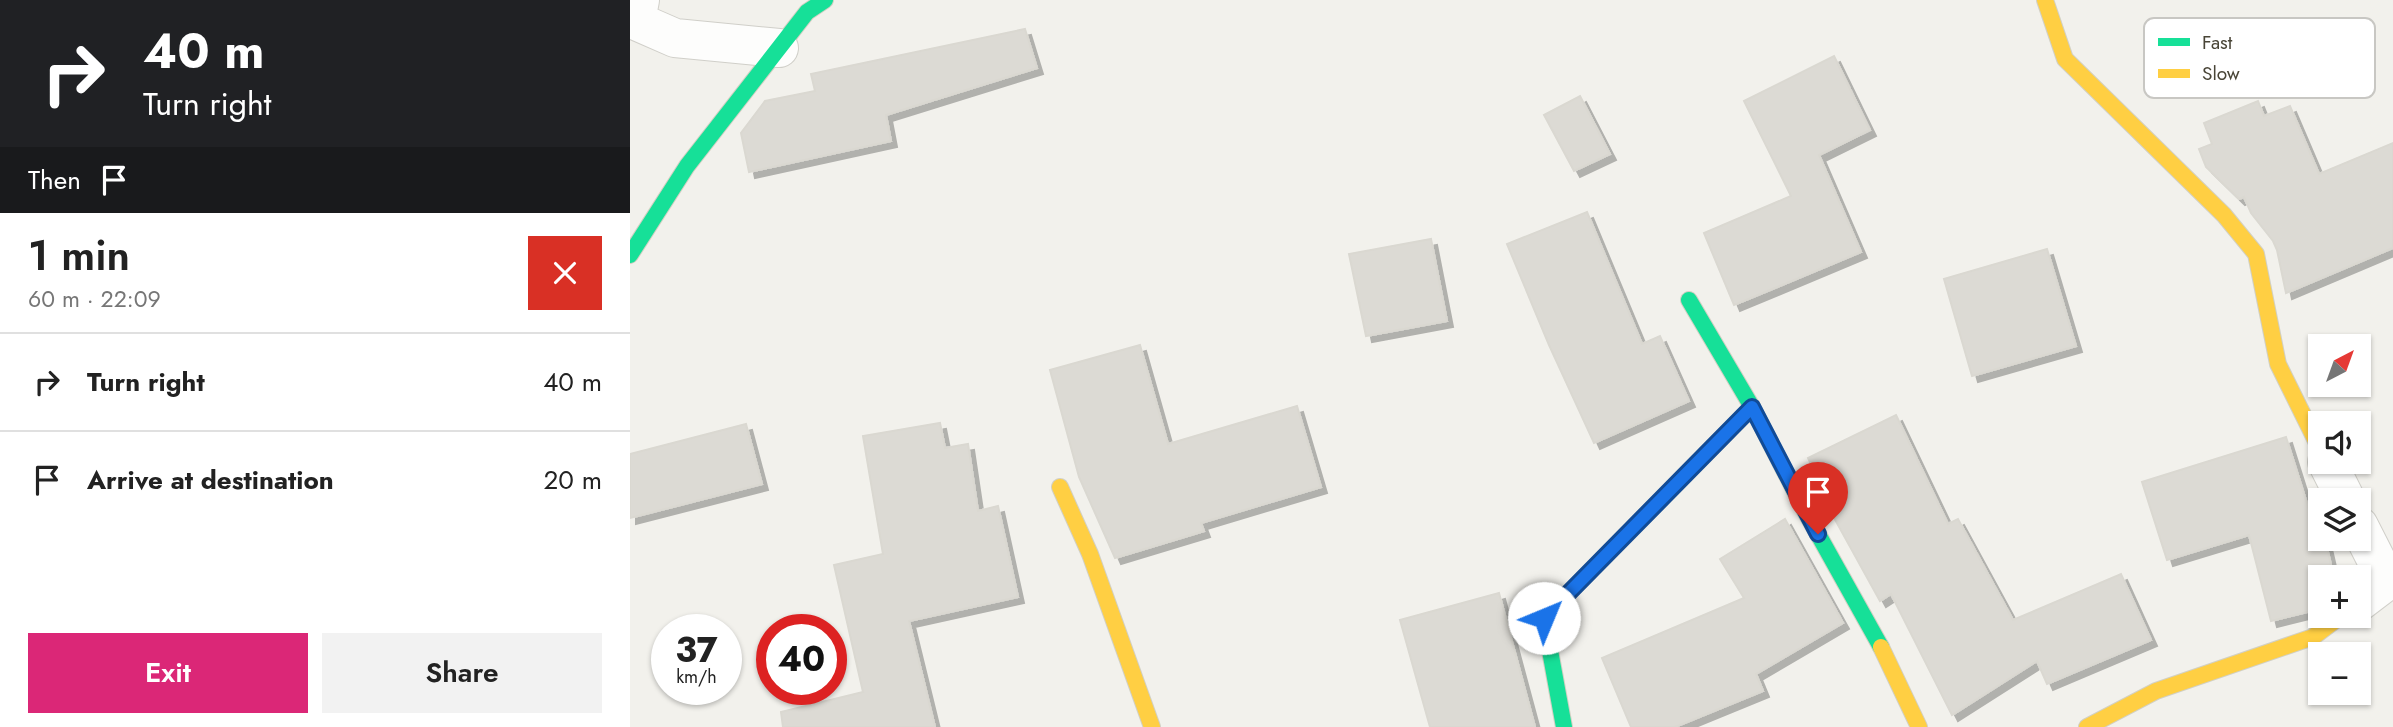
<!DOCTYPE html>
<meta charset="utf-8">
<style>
:root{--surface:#fff;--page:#f2f2f2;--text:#222;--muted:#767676;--line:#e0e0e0;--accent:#db2777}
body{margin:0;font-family:Jost,sans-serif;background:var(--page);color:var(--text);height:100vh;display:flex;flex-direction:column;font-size:26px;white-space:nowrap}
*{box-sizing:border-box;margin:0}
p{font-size:23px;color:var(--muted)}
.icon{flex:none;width:38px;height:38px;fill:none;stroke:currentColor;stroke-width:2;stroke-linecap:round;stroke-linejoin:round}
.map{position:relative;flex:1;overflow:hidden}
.panel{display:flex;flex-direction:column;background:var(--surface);width:630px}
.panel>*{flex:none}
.top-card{background:#202124;color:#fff;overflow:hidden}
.needle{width:46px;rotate:41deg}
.tools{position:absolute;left:1678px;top:334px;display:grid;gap:14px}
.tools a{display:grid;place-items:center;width:63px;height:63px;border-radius:0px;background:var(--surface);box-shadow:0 2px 5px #0004;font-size:35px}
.speed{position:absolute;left:21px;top:614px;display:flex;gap:14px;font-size:35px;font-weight:700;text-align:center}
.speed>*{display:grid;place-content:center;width:91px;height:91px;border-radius:50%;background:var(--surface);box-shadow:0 2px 5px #0004;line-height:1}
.speed small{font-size:18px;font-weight:400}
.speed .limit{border:10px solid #d22;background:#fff;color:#111}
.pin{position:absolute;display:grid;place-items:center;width:60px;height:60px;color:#fff;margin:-72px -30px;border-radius:50% 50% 50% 0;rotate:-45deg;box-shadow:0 0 7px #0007}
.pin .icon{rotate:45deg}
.me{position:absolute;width:77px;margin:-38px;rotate:45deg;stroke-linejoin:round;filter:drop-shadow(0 0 5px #0008)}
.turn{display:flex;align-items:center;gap:24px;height:147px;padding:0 28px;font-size:32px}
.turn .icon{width:91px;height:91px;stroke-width:2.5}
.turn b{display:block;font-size:49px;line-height:60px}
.then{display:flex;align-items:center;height:66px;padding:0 28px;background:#0003;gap:14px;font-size:26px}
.round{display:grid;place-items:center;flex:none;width:74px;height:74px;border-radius:0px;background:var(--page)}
.headline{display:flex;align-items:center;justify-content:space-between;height:119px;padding:0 28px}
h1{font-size:42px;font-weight:600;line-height:52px}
.primary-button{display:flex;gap:14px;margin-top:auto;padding:14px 28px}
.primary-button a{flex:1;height:80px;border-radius:0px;background:var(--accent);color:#fff;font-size:28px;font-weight:600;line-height:80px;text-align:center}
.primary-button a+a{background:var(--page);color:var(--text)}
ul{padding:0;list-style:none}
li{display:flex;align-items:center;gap:21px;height:98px;padding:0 28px;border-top:2px solid var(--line)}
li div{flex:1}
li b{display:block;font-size:26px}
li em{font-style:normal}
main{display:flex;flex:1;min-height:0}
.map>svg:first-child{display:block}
.building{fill:#dcdad4;stroke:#dad8d1;stroke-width:2;filter:url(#shadow)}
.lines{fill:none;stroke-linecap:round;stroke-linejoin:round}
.street-casing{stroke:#d0cfc9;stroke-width:40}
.fast-casing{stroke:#d2d0c3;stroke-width:18}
.slow-casing{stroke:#d2d0c3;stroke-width:18}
.street{stroke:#fdfdfc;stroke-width:38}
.fast{stroke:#16e098;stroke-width:16}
.slow{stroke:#ffcf43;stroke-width:16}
.route-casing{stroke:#114b97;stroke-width:18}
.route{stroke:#1a73e8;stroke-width:12}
.key{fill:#fff;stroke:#c8c7c3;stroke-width:2}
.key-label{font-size:19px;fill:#494537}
</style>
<main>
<section class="panel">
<div class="top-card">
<div class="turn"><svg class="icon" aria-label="right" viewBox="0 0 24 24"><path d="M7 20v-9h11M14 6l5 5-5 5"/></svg><div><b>40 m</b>Turn right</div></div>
<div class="then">Then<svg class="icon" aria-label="arrive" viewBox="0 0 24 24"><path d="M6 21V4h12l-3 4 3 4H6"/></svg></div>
</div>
<div class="headline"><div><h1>1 min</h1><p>60 m · 22:09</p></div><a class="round" style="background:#d93025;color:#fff"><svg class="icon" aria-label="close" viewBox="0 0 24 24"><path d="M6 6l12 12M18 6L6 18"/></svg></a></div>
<ul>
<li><svg class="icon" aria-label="right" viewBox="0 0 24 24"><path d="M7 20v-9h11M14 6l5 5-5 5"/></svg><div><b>Turn right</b></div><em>40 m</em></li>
<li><svg class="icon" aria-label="arrive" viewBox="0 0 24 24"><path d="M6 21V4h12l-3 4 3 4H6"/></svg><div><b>Arrive at destination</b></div><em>20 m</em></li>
</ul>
<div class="primary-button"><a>Exit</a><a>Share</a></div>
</section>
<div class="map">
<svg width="1763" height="727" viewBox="0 0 1763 727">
<defs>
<filter id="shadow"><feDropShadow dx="6" dy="6" stdDeviation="0" flood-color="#0004"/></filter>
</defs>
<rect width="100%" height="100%" fill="#f2f1ec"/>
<g class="building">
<path d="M395 29 407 68 256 115 261 141 119 172 111 133 135 101 185 91 181 74Z"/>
<path d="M1204 56 1240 130 1189 155 1231 252 1104 305 1074 233 1161 196 1114 101Z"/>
<path d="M950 96 980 154 944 171 914 115Z"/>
<path d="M1628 101 1634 116 1660 106 1689 174 1763 143V248L1656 293 1647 250 1643 241 1621 213 1614 197 1609 199 1576 167 1569 149 1582 144 1574 123Z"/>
<path d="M957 212 1012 344 1030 336 1059 401 964 443 919 345 877 244Z"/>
<path d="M801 239 817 321 736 336 719 254Z"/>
<path d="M1417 249 1446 346 1342 376 1314 279Z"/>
<path d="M510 345 538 444 667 406 691 487 571 523 574 531 485 558 449 477 420 370Z"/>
<path d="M1266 415 1318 524 1328 519 1383 620 1491 574 1521 640 1417 684 1407 661 1322 715 1261 594 1250 601 1192 496 1195 494 1178 458Z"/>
<path d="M310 423 315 448 338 444 348 511 368 506 388 597 279 621 305 727H153L151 712 233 692 204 565 253 554 233 436Z"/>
<path d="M116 424 132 484 0 518V454Z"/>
<path d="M1656 437 1686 532 1690 531V539H1695L1704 578H1690V604L1681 611 1641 621 1619 535 1537 560 1512 482Z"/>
<path d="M1155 519 1213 623 1126 674 1133 691 1045 727H1001L972 658 1114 598 1090 559Z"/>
<path d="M869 593 905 727H800L770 620Z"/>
</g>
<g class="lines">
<g class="street-casing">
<g id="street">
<path d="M10 0 6 21 45 38 149 48"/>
<path d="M1697 462 1716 500"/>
<path d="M1729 526 1757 581"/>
<path d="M1729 602 1763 576"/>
</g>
</g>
<g class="fast-casing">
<g id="fast">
<path d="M0 255 57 166 177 12 195 0"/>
<path d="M1059 300 1122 407 1174 509 1251 647"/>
<path d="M934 727 914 618 1122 407"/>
</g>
</g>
<g class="slow-casing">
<g id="slow">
<path d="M1415 0 1435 59 1594 215 1626 254 1648 364 1690 449"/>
<path d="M430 487 460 554 522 727"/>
<path d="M1251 647 1289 727"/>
<path d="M1457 727 1526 691 1683 637 1711 616"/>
</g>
</g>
<use href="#street" class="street"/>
<use href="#fast" class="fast"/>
<use href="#slow" class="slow"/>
</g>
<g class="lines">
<g class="route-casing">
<path id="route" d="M914 618 1122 407 1188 534"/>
</g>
<use href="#route" class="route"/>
</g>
<rect x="1514" y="18" width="231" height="80" rx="10" class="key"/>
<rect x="1528" y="38" width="32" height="8" fill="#16e098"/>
<rect x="1528" y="69" width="32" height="9" fill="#ffcf43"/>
<g class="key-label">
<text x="1572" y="49">Fast</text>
<text x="1572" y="80">Slow</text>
</g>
</svg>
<div class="tools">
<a><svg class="needle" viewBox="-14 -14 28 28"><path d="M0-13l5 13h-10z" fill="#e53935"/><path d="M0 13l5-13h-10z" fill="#767676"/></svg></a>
<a><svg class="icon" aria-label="sound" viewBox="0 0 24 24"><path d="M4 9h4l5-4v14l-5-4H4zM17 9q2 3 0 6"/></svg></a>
<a><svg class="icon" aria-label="layers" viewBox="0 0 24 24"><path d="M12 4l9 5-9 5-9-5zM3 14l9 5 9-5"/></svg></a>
<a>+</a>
<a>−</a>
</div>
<div class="speed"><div>37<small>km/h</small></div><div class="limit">40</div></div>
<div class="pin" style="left:1188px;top:534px;background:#d93025"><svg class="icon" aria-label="arrive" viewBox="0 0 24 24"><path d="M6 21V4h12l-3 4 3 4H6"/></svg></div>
<svg class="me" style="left:914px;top:618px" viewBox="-20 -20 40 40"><circle r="19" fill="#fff"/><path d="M0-13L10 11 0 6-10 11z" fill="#1a73e8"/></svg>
</div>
</main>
